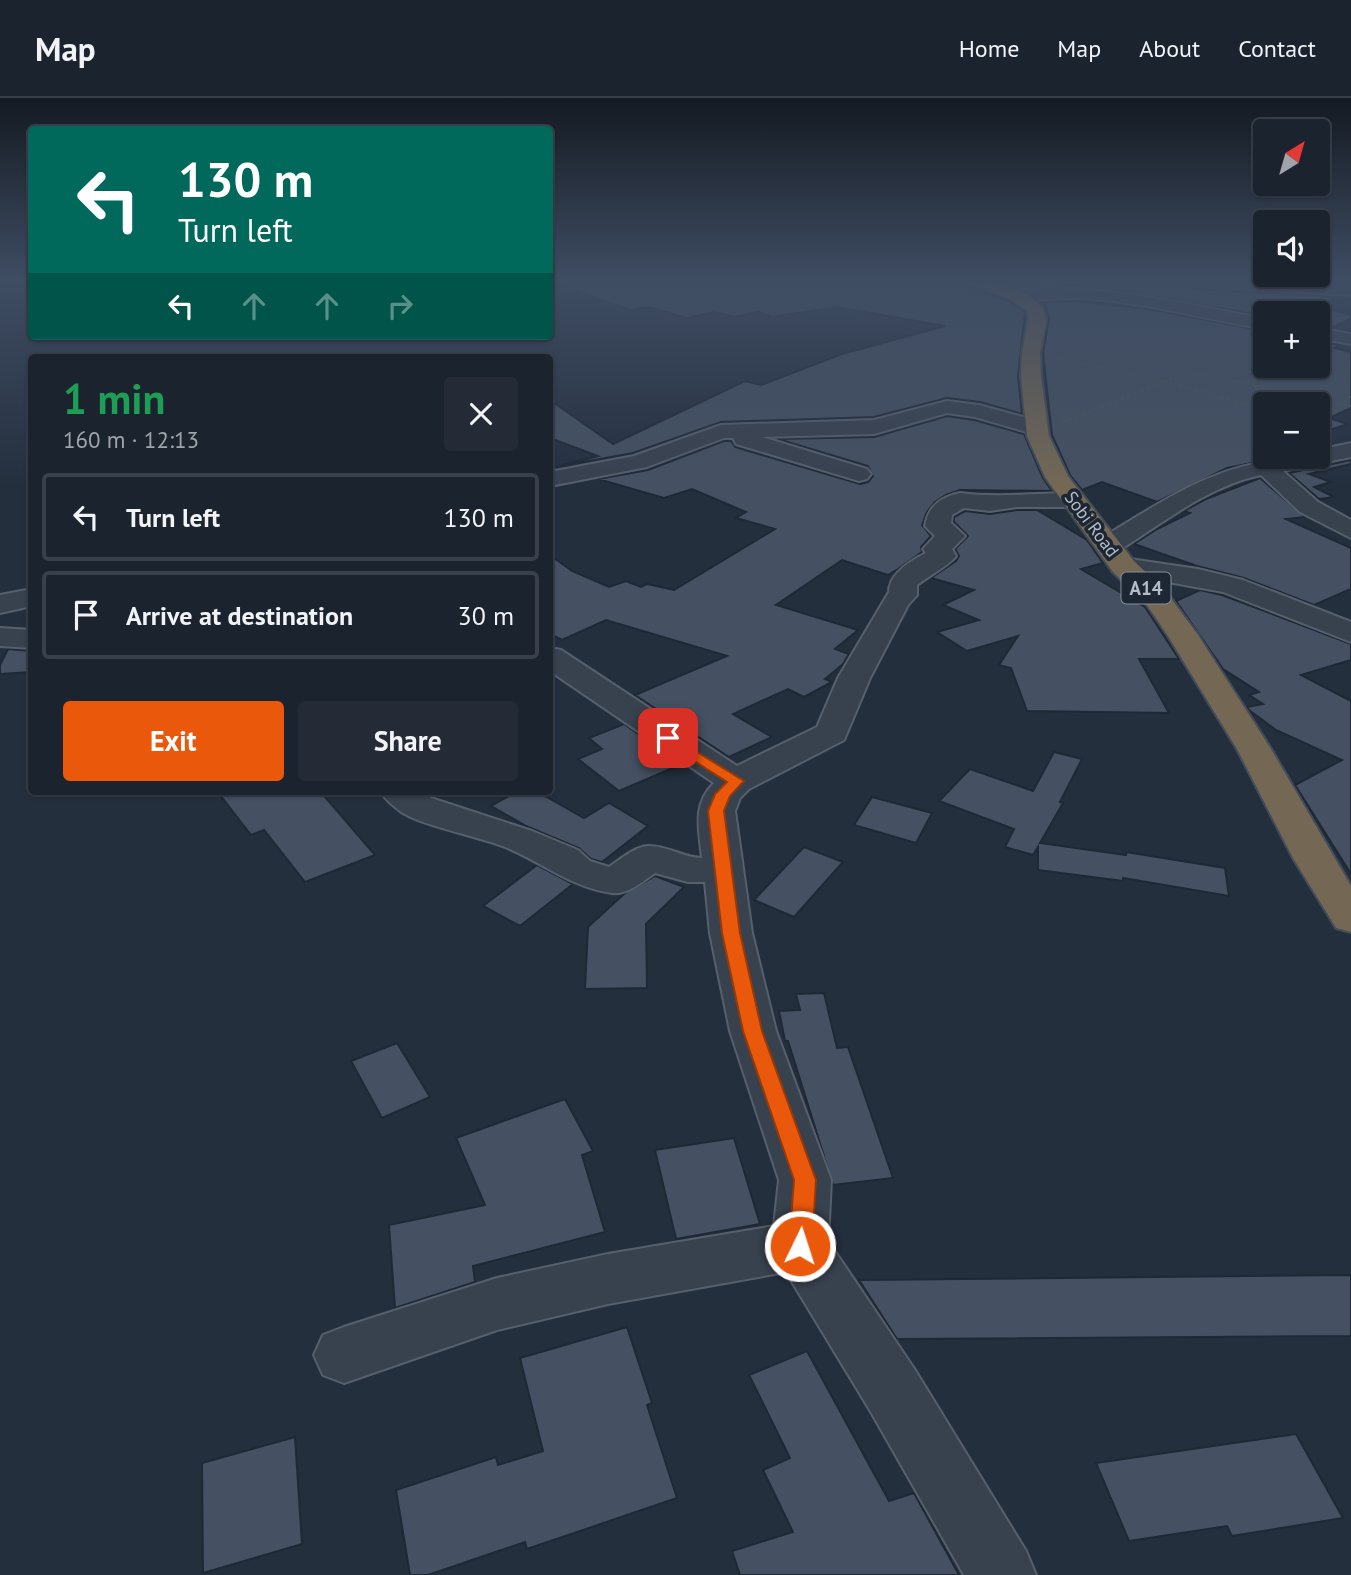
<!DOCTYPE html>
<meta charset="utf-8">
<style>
:root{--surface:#1b232e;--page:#242b36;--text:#f1f3f6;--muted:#a0a4aa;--line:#39404a;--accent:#ea580c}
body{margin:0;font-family:"PT Sans",sans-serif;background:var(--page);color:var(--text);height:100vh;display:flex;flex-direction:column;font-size:26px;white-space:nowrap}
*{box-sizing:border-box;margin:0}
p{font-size:23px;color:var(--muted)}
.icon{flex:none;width:38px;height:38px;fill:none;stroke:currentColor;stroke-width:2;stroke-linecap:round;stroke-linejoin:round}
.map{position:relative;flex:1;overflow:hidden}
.sheet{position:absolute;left:28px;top:256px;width:525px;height:441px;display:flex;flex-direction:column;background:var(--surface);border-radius:7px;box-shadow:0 2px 5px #0004,0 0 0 2px var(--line)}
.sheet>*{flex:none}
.top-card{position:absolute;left:28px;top:28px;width:525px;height:214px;border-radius:7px;box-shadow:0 2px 5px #0004,0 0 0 2px var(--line);background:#00695c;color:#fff;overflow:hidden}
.needle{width:46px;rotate:37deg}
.controls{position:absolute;left:1253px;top:21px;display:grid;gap:14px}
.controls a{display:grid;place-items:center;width:77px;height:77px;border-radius:7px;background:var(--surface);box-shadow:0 2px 5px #0004,0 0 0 2px var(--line);font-size:35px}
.pin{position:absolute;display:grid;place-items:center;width:60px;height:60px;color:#fff;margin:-30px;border-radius:14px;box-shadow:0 4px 10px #0006}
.me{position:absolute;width:77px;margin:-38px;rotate:4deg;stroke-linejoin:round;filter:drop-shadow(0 0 5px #0008)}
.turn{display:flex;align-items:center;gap:24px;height:147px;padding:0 35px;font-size:32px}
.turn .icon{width:91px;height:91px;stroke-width:2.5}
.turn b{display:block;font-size:49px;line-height:60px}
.lanes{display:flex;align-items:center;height:66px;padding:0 35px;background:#0003;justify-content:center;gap:35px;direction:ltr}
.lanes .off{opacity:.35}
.round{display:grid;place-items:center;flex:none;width:74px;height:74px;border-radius:7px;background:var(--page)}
.head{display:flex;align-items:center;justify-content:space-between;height:119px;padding:0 35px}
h1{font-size:42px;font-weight:700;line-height:52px;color:#1e9e55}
.primary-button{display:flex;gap:14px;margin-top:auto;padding:14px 35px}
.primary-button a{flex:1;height:80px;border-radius:7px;background:var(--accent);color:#fff;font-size:28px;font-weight:700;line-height:80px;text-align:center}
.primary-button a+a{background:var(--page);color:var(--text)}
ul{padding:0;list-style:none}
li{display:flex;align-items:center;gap:21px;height:88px;margin:0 14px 10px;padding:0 21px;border:4px solid var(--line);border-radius:7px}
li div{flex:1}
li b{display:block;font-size:26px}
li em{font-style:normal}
header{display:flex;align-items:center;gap:42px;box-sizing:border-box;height:98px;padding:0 35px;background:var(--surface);border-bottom:2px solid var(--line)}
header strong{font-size:33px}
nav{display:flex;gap:38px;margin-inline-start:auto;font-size:24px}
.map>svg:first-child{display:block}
.building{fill:#455162;stroke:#1f2835;stroke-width:2}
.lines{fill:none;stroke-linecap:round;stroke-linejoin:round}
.minor-casing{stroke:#565f6c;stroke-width:4}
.highway-casing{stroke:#434c59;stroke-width:4}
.path-far1{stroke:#44595c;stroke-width:2;stroke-dasharray:2.5 2.5;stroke-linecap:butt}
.path{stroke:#44595c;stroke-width:2.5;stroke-dasharray:3.5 3.5;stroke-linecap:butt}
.minor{fill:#38414e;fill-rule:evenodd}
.highway{fill:#746855;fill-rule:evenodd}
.route{fill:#ea580c;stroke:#983908;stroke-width:2}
.labels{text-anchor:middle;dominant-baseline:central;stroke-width:7;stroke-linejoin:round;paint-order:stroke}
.far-street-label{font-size:18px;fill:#b4bcc9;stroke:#1d2633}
.shield{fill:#1d2633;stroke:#878f9c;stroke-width:2}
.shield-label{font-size:19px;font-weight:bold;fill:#b4bcc9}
</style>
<header>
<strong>Map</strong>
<nav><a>Home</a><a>Map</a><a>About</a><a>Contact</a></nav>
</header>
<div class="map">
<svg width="1351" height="1477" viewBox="0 0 1351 1477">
<rect width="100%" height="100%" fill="#242f3e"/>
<g class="building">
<path d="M555 182H959L963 187 1009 203 1025 214 1018 278 1022 316 980 304 947 300 874 319 721 324 633 355 556 369 598 358 550 340V302L613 346 745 283 761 287 842 256 945 228 836 209 772 219 759 214 734 219 714 214 686 220 649 209 631 212 554 185Z"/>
<path d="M991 182H1185L1187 188 1194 191 1338 199 1320 209 1351 217V221L1331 230 1318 228V215H1265V218L1129 194 1073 188 1019 190Z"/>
<path d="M1077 203 1148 211 1265 233V268H1318V243L1340 247 1334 250 1351 254V310L1329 320 1348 326 1318 336V306H1265V359H1280L1227 370 1157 404 1102 384 1082 392 1070 377 1052 337 1043 255 1049 221 1046 209 1041 204Z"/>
<path d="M947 318 974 322 1024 336 1043 380 1052 393 960 392 946 397 935 404 927 414 922 427 931 438 921 449 922 454 898 471 888 477 842 462 776 507 858 532 835 551 849 556 843 566 825 581 832 584 804 599 788 591 733 616 772 639 729 659 635 597 727 558 606 522 562 542 550 536V457L572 473 609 489 626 483 641 489 647 486 674 492 775 431 736 420 746 414 692 391 664 400 598 381 648 372 724 343H731L735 349 860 386 868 384 873 378 868 368 778 341 874 339Z"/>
<path d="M1351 362V366L1309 376 1331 384 1314 389 1334 399 1319 401 1289 375Z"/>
<path d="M1260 380 1305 419 1286 421 1351 450V491L1314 507 1244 480 1197 468 1134 446 1157 431 1190 415 1184 413 1206 401Z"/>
<path d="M1017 412H1037L1087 442 1103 465 1081 471 1145 509 1179 561H1139L1169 615 1027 613 1011 570 999 567 1018 538 967 553 937 534 979 522 943 507 974 492 931 480 956 463 959 458 955 451 968 438 954 424V419L965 413 990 416Z"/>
<path d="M1200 492 1222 497 1351 546V562L1301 577 1351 603V776L1295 687 1342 662 1276 632 1249 612 1247 609 1263 606 1249 597 1259 594 1223 571 1176 503Z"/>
<path d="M8 551 32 553V574L0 576V567Z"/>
<path d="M624 626 682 666 619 693 578 661 602 651 589 640Z"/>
<path d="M1054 654 1082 661 1060 704 1063 705 1040 745 1126 757V754L1225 770 1229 798 1123 780V783L1038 772V749L1033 757 1005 749 1014 731 939 703 970 671 1033 693Z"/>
<path d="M217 693H320L375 757 305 784 264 732 251 737Z"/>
<path d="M518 693H536L584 720 609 705 648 728 602 764 591 761 579 750 526 728 491 708Z"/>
<path d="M872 699 932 715 916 745 854 727Z"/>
<path d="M804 749 843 764 794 819 754 802Z"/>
<path d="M537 767 573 786 520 828 483 808Z"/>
<path d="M655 778 684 789 646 826 647 890 585 891 588 829 624 796Z"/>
<path d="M824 895 837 950 848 949 893 1080 833 1087 788 943H785L779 913 800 912 796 896Z"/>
<path d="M397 945 430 999 382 1020 351 963Z"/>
<path d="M565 1001 593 1053 582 1057 605 1134 473 1168 475 1184 395 1210 389 1127 485 1107 456 1040Z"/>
<path d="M734 1040 760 1126 676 1141 655 1052Z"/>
<path d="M1351 1177V1238L897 1241 859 1182Z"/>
<path d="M627 1229 652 1305 647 1307 677 1400 527 1451 525 1444 428 1477H410L396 1392 496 1359 498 1367 543 1353 520 1260Z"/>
<path d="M807 1253 889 1403 914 1395 959 1477H740L732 1453 793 1434 763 1372 790 1360 749 1277Z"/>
<path d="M1296 1336 1343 1420 1232 1438 1227 1428 1129 1443 1096 1365Z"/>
<path d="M295 1339 302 1446 203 1475 202 1365Z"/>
</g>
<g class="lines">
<g class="minor-casing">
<g id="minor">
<path d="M1187 182H1254L1351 187V197L1194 188 1188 186Z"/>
<path d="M1045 190C1120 190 1192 207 1265 221V231C1203 221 1141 203 1077 200 1062 199 1016 206 1008 198L1016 193Z"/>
<path d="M1318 230 1351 236V246L1318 240Z"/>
<path d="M947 303 979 307 1045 325 1048 330 1045 335 1037 337 975 319 947 315 874 336 762 339 867 371 871 376 867 381 859 383 736 346 733 340H724L647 369 550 388V374L634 358 721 327 874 322Z"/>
<path d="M1351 345V359L1283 373 1318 404 1351 422V440L1300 414 1261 377C1208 388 1163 425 1118 453L1109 455 1100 453 1096 447 1100 441C1176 395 1225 359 1318 359V352Z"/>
<path d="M960 395C997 400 1035 395 1073 395L1082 397 1085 402 1082 407 1073 409H1017L990 413 964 410 952 417 951 425 965 438 952 451 956 458C952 465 926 480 917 487V497L908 507 870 580 844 642 749 691 740 700 735 713 752 835 776 933 831 1082 828 1143 915 1272 1026 1453 1036 1477H964L871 1314 786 1174 608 1206 497 1232 344 1285 323 1277 314 1257 323 1237 344 1229 497 1180 608 1156 774 1128 779 1082 730 933 710 835 705 784H688L655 775C643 783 628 797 612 795 572 790 542 764 505 749 477 738 427 729 403 715 394 709 386 702 380 693H422L431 700 532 733 578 752 590 763 609 769C621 761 634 749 648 748 666 747 684 760 702 760 699 732 692 706 714 685L550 573V550L561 552 737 668 817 629 838 580 889 494C889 476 910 463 926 455L923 451 935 438 925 428C928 408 941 399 960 395Z"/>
<path d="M1123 460 1198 471 1243 482 1351 524V544L1223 494 1113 474 1109 468 1113 462Z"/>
<path d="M32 491V508L0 515V497Z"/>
<path d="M0 530 32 532V550L0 548Z"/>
</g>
</g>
<g class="highway-casing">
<path id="highway" d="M962 182C988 181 1026 189 1043 210L1046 222 1040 255 1041 278 1049 338 1068 378 1133 462 1167 495 1198 537 1271 651 1351 788V834L1336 830 1330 820 1293 760 1237 651 1168 538 1147 507 1113 474 1045 379 1027 338 1021 278 1022 255 1028 222 1027 212 1010 201 964 185Z"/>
</g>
<g class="path-far1">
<path d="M764 182 856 206 1013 233"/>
<path d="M852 203 877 195 950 184"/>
<path d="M1052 259 1188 289"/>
<path d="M1151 289 1190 274 1262 289"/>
</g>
<g class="path">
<path d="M1180 288 1250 307 1265 318"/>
<path d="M1254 288 1351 308"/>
<path d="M1343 305 1351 298"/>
<path d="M1062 324 1155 288"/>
</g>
<use href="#minor" class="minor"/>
<use href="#highway" class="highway"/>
</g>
<linearGradient id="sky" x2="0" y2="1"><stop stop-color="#141a22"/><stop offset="0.47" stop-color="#3f4d63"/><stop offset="1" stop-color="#3f4d63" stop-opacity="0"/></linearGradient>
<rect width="1351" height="388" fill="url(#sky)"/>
<path class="route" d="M668 636 744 683 730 698 724 713 740 835 762 933 816 1082 812 1148 808 1155 800 1158 792 1155 789 1148 794 1082 743 933 722 835 708 713 715 696 727 684 663 643V637Z"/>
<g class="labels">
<g class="far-street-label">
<text transform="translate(1092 426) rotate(53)">Sobi Road</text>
</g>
<rect class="shield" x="1121.5" y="474.5" width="49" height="31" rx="5"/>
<g class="shield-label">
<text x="1146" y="490">A14</text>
</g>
</g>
</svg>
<div class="controls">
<a><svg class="needle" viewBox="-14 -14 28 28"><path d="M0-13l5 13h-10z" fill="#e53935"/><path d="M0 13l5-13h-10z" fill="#a0a4aa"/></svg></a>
<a><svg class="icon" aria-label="sound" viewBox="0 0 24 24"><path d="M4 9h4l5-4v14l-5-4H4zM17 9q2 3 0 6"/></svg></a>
<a>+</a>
<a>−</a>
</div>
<div class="pin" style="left:668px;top:640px;background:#d93025"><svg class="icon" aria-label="arrive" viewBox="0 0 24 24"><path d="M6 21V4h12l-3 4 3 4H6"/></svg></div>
<svg class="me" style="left:800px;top:1148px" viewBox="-20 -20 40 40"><circle r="17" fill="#ea580c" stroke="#fff" stroke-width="3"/><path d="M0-11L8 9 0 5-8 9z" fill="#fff"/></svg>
<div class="top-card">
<div class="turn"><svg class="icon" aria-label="left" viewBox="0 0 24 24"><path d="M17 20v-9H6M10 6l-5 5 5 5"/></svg><div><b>130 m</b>Turn left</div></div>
<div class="lanes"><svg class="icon" aria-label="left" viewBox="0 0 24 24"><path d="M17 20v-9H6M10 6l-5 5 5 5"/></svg><svg class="icon off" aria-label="ahead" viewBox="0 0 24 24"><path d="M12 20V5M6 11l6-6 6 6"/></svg><svg class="icon off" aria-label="ahead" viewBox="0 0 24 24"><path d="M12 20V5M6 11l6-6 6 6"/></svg><svg class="icon off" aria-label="right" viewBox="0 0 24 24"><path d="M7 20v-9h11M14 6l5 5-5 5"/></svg></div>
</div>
<section class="sheet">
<div class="head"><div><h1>1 min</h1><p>160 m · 12:13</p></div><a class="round"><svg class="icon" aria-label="close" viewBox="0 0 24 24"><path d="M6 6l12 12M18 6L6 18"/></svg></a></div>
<ul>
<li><svg class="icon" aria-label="left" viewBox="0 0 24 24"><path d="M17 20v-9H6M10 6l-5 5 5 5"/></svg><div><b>Turn left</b></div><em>130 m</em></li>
<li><svg class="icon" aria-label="arrive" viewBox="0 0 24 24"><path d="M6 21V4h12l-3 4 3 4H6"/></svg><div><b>Arrive at destination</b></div><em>30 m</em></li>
</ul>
<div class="primary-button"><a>Exit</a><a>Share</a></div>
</section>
</div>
